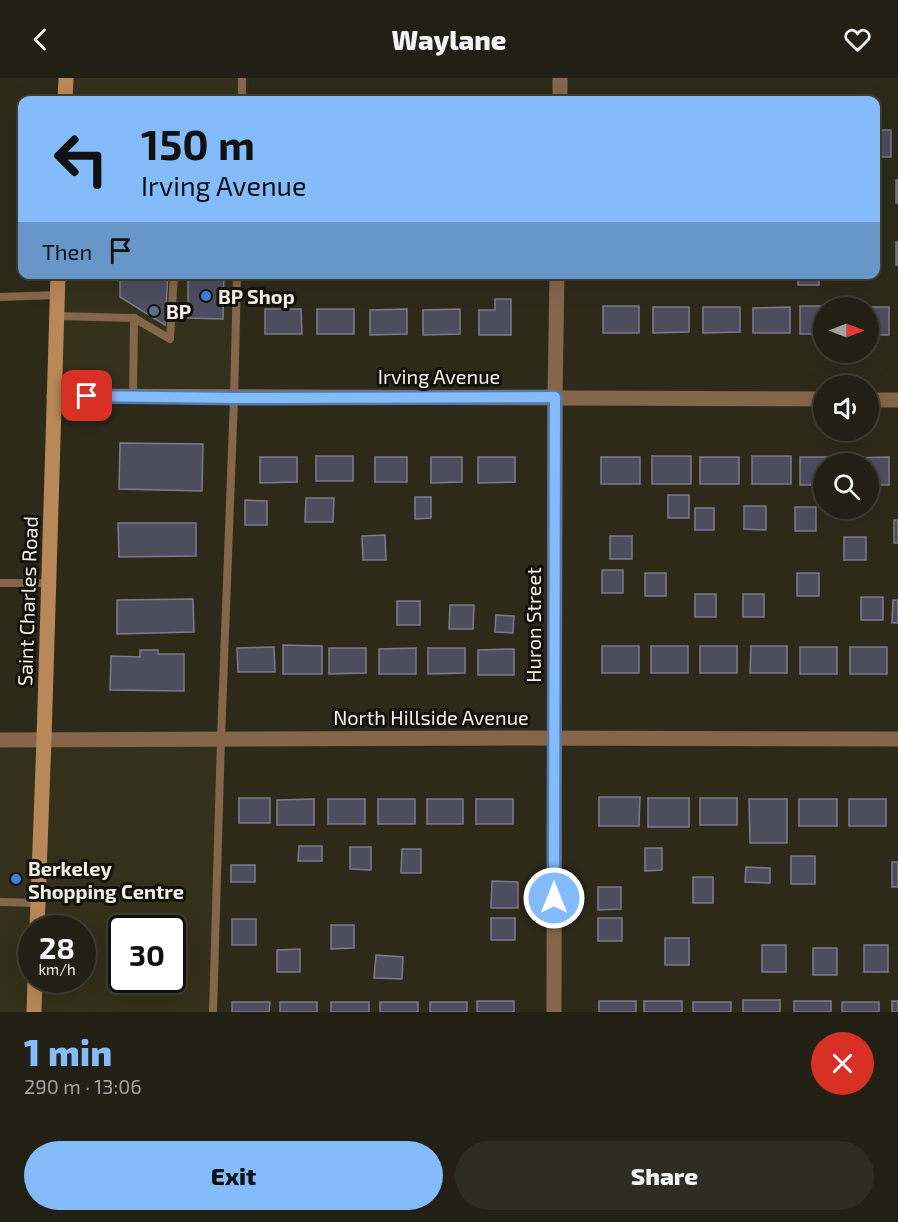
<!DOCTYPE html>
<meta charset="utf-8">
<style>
:root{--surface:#222014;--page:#2e2d22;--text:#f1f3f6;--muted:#a2a3a0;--line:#3f3e34;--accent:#84bcfb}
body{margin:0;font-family:"Exo 2",sans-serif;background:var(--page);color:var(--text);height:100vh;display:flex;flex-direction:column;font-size:22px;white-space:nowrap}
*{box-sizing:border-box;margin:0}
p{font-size:20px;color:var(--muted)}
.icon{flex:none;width:33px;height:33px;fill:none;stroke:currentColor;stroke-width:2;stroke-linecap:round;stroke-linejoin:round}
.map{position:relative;height:934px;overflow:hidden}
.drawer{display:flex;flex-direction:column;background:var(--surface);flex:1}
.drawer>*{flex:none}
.top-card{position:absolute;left:18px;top:18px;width:862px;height:183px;border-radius:12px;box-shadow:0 6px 24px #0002,0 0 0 2px var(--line);background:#84bcfb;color:#111;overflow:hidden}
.needle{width:39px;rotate:90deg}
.tools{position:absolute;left:813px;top:219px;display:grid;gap:12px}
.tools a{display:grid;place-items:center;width:66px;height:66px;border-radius:50%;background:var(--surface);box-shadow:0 6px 24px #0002,0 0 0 2px var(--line);font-size:30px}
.speed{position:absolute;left:18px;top:837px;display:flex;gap:12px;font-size:30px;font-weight:700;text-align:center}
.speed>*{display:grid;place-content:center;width:78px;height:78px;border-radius:50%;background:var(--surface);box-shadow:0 6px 24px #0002,0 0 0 2px var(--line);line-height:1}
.speed small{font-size:15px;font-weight:400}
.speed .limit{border:3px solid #111;border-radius:9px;background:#fff;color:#111}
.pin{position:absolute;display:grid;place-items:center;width:51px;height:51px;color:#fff;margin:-26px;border-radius:12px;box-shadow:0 3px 9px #0006}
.me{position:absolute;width:66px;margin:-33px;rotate:0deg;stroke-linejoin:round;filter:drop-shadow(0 0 4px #0008)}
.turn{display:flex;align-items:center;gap:21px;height:126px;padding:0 24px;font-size:27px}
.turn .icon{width:78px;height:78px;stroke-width:2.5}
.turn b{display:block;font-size:42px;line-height:51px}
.then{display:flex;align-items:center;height:57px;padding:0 24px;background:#0003;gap:12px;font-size:22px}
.round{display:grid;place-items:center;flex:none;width:63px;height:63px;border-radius:32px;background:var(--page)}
.headline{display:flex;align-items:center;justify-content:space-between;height:102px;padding:0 24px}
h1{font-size:36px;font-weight:800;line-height:45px;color:var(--accent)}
.primary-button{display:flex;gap:12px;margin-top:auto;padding:12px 24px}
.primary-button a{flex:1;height:69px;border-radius:36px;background:var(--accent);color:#111;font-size:24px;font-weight:800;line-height:69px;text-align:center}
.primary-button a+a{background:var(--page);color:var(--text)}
header{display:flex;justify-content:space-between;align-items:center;height:78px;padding:0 24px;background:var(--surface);font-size:27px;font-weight:800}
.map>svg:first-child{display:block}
.built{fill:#343019;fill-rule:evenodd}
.building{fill:#4d4d5e;stroke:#7b7b8d;stroke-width:1.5}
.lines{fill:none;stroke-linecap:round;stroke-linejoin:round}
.lane{stroke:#85664a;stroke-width:8}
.street{stroke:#85664a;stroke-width:15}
.secondary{stroke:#b98859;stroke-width:15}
.route-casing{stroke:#567aa3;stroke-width:15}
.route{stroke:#84bcfb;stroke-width:10}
.shop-dot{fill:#3f7fe0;stroke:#14120c;stroke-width:2}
.service-dot{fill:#5c6f8a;stroke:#14120c;stroke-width:2}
.labels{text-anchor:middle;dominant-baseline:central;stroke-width:6;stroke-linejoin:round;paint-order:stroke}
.poi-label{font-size:20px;font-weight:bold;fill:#f3f1e7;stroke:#14120c;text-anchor:start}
.street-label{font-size:20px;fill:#f3f1e7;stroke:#14120c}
</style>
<header><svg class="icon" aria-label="back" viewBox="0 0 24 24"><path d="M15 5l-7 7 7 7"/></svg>Waylane<svg class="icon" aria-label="heart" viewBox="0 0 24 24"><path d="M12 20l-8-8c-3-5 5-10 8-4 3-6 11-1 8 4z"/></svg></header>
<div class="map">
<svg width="898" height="934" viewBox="0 0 898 934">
<rect width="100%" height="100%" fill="#2d2a1a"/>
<g class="built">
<path d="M73 0H249L248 22H72Z"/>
<path d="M64 197H242L239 313 59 312Z"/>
<path d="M224 655 217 934H38L39 902H82V850H41L48 656ZM122 850H172V902H122Z"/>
<path d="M37 667 27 934H0V668Z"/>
</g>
<g class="building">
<rect x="876" y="52" width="15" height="27"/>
<rect x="896" y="102" width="2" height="23"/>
<rect x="896" y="164" width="2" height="23"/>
<path d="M120 196H168L165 247 120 219Z"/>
<path d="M188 196H224L223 241 188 240Z"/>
<rect x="696" y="196" width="21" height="6"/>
<rect x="798" y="196" width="21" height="11"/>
<path d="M495 221H511V257H479V232H495Z"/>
<rect x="603" y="228" width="36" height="27"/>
<path d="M800 228H841V230H824V256H800Z"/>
<path d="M653 229H689V254L653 255Z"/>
<path d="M703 229H740V254L703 255Z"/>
<path d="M790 229V255H753V230Z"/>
<path d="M851 229H889V257H868V230Z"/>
<path d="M265 231H301L302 256H265Z"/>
<rect x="317" y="231" width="37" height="25"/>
<path d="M407 231V256L370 257V232Z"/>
<path d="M460 231V256L423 257V232Z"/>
<path d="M120 365 203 366 202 413 119 411Z"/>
<rect x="316" y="378" width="37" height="25"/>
<rect x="652" y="378" width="39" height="28"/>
<rect x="752" y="378" width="39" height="28"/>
<path d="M260 379H297V404L260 405Z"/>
<rect x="375" y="379" width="32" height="25"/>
<path d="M431 379H462V404L431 405Z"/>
<path d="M478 379H515V404L478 405Z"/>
<rect x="601" y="379" width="39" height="27"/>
<rect x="700" y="379" width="39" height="27"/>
<path d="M800 379H839V386H824V407H800Z"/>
<path d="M889 379V407H868V386H850V380Z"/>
<rect x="668" y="417" width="21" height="23"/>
<path d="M415 419H431V440L415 441Z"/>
<path d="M306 420H334L333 444H305Z"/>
<path d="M245 422 267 423V447H245Z"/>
<path d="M744 428H766V452L744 451Z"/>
<rect x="795" y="429" width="21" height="24"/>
<rect x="695" y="430" width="19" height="22"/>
<rect x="894" y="442" width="4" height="23"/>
<path d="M118 445H196V478L119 479Z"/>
<path d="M385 457 386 482H363L362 458Z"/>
<rect x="610" y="458" width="22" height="23"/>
<rect x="844" y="459" width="22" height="23"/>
<rect x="602" y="492" width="21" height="23"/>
<rect x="645" y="495" width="21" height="23"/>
<rect x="797" y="495" width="22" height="23"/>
<rect x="695" y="516" width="21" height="23"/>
<rect x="743" y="516" width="21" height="23"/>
<rect x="861" y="519" width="22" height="23"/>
<path d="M193 521 194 554 117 556V522Z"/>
<path d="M893 522H898V545H892Z"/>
<rect x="397" y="523" width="23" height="24"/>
<path d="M450 527H474L473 551H449Z"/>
<path d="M496 537 514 538 513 555 495 554Z"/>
<path d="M283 567 322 568V596H283Z"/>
<rect x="602" y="568" width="37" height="27"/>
<rect x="651" y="568" width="37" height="27"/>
<rect x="700" y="568" width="37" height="27"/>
<path d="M751 568H787V595H750Z"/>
<path d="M274 569 275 594H238L237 570Z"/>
<rect x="800" y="569" width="37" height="27"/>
<rect x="850" y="569" width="37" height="27"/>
<path d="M329 570H366V595L329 596Z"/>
<path d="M416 570V596H379V571Z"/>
<path d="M428 570H465V595L428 596Z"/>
<path d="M514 571V597H478V572Z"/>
<path d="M140 572H158V576H184V613L110 612 111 578 140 579Z"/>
<path d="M599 719H640L639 748H599Z"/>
<rect x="239" y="720" width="31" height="25"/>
<rect x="648" y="720" width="41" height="29"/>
<rect x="700" y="720" width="37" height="27"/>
<path d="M314 721V747H277V722Z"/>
<rect x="328" y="721" width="37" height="25"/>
<rect x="378" y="721" width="37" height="25"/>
<rect x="427" y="721" width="36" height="25"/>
<rect x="476" y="721" width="37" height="25"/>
<path d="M749 721H787V765H750Z"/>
<rect x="799" y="721" width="38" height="27"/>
<rect x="849" y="721" width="37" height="27"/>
<path d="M299 768H322V783H298Z"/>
<path d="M350 769H371V792L350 791Z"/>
<path d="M645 770H662V792L645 793Z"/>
<path d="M402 771H421V795H401Z"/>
<rect x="791" y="778" width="24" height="28"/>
<rect x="892" y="784" width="6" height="25"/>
<rect x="231" y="787" width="24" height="17"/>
<path d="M746 789 770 790V805L745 804Z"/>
<rect x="693" y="799" width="20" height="26"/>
<path d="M492 803 518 804V830H491Z"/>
<path d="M598 809H621V831L598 832Z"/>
<rect x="491" y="840" width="24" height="22"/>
<rect x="598" y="840" width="24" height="23"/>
<rect x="232" y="841" width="24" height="26"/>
<path d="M331 847H354V870L331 871Z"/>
<rect x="665" y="860" width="24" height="27"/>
<rect x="762" y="867" width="24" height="27"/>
<rect x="864" y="867" width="24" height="27"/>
<rect x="813" y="870" width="24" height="27"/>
<path d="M300 871V894H277V872Z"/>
<path d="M376 877 403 879 402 901 374 900Z"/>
<rect x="743" y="922" width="37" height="12"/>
<rect x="477" y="923" width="37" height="11"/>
<rect x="599" y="923" width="37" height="11"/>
<rect x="644" y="923" width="38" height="11"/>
<rect x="794" y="923" width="37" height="11"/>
<rect x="892" y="923" width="6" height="11"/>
<path d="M232 924H270L269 934H232Z"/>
<rect x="280" y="924" width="37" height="10"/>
<rect x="331" y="924" width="38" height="10"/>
<rect x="380" y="924" width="38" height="10"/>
<rect x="430" y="924" width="37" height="10"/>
<rect x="693" y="924" width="38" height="10"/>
<rect x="842" y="924" width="37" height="10"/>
</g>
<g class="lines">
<g class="lane">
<path d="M242 22V0"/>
<path d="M0 219 58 217"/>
<path d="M57 238 134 240 133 319"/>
<path d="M134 240 170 261 174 196"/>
<path d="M0 505H49"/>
<path d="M0 824 38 825"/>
<path d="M213 934 221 661 234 320 237 196"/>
</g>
<g class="street">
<path d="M560 22V0"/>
<path d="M54 318C310 321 567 319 824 321"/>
<path d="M868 322H898"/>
<path d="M0 662 527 660 898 661"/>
<path d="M554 934 555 319 557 196"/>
</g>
<g class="secondary">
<path d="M65 22 66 0"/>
<path d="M37 850 44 661 58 196"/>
<path d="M34 934 35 902"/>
</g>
</g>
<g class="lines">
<g class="route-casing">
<path id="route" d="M87 318 234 320 555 319 554 820"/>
</g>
<use href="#route" class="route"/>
</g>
<g class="shop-dot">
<circle cx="206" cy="218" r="6"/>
<circle cx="16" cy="801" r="6"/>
</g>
<circle class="service-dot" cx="154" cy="233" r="6"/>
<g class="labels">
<g class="poi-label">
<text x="218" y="218">BP Shop</text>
<text x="166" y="233">BP</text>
<text x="28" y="790">Berkeley<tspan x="28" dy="23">Shopping Centre</tspan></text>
</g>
<g class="street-label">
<text x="439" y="298">Irving Avenue</text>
<text transform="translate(27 523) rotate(-88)">Saint Charles Road</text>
<text transform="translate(533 547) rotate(-90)">Huron Street</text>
<text x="431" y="639">North Hillside Avenue</text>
</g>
</g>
</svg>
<div class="tools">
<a><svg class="needle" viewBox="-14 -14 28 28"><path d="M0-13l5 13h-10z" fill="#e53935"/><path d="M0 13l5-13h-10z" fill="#a2a3a0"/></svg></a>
<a><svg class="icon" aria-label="sound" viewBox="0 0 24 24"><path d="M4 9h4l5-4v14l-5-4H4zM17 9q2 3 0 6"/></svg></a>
<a><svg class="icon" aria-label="search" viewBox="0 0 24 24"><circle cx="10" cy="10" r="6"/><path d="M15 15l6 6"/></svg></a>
</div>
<div class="speed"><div>28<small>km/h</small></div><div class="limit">30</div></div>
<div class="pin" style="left:87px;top:318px;background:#d93025"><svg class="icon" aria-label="arrive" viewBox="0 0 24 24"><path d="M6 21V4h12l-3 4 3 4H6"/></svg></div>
<svg class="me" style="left:554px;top:820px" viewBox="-20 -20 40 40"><circle r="17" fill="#84bcfb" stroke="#fff" stroke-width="3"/><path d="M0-11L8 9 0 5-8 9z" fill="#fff"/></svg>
<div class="top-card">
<div class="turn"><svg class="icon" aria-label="left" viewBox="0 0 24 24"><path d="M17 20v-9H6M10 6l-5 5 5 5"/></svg><div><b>150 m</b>Irving Avenue</div></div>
<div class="then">Then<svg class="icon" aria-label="arrive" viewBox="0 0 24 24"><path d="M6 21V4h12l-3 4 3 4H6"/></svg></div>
</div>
</div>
<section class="drawer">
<div class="headline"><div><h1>1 min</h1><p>290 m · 13:06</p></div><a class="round" style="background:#d93025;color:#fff"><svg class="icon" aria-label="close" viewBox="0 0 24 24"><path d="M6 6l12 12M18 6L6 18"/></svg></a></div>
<div class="primary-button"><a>Exit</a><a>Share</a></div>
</section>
